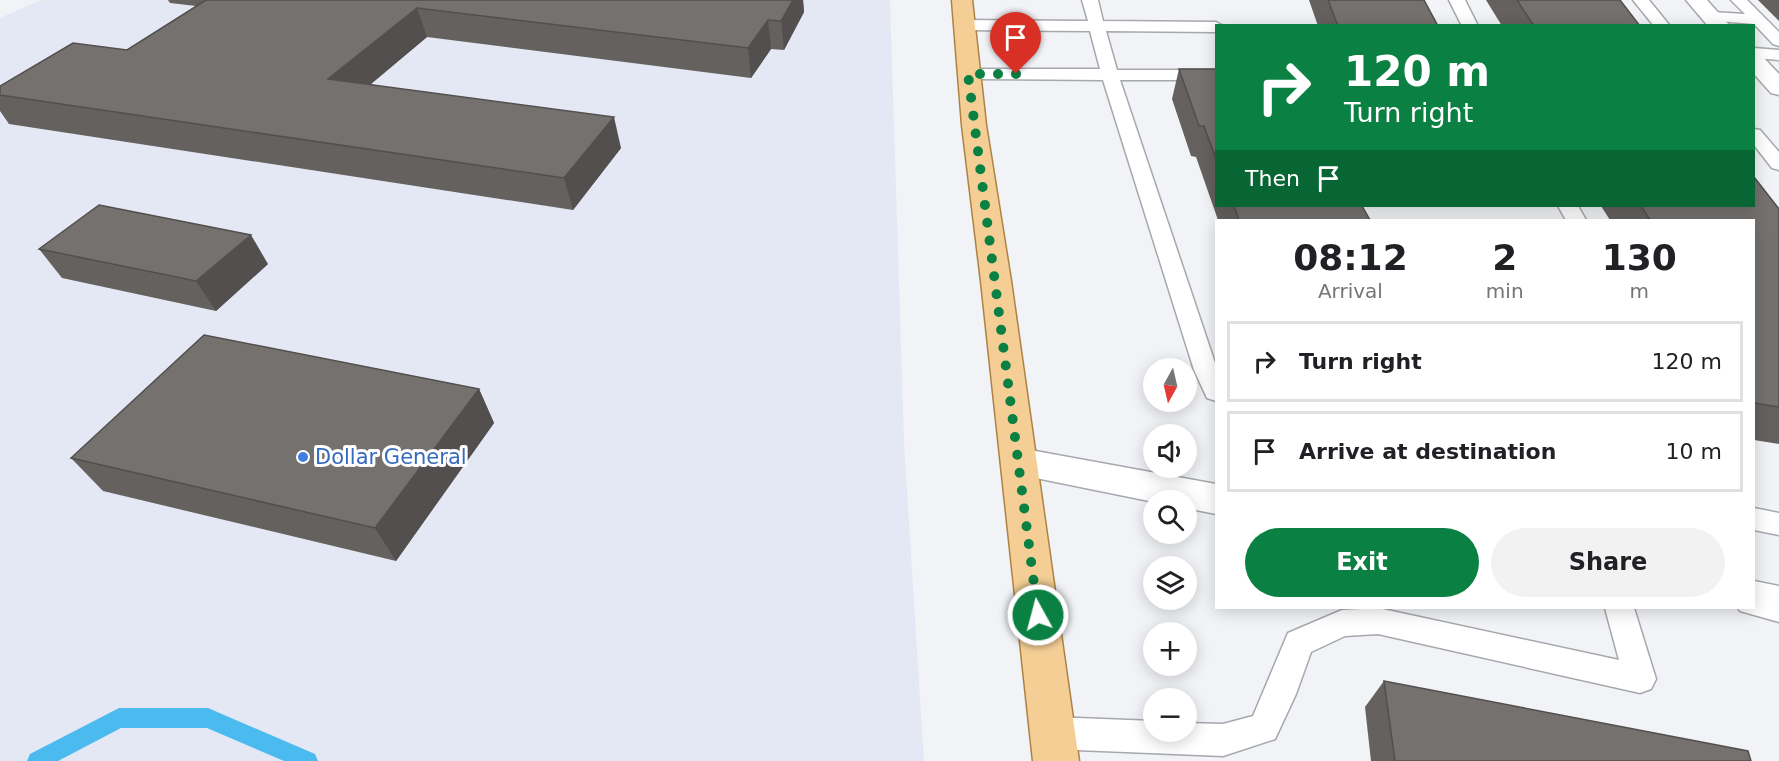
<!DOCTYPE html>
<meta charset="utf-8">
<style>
:root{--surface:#fff;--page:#f2f2f2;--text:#202124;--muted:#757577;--line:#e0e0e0;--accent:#0b8043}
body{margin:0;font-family:"DejaVu Sans",sans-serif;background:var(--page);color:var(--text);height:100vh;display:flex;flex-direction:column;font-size:22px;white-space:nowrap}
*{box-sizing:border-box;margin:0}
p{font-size:20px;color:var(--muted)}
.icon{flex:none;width:33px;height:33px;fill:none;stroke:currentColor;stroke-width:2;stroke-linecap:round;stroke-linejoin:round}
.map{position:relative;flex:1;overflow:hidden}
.side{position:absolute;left:1215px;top:219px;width:540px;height:390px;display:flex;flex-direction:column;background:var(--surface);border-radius:0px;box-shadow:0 3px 15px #0003}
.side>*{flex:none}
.banner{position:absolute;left:1215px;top:24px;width:540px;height:183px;border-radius:0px;box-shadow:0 3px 15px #0003;background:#0b8043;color:#fff;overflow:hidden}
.needle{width:39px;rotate:188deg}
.fabs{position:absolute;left:1143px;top:358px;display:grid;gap:12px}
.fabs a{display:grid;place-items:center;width:54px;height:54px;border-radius:50%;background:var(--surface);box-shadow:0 3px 15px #0003;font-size:30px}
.pin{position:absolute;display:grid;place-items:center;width:51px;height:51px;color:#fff;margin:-62px -26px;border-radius:50% 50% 50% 0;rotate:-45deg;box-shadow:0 0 6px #0007}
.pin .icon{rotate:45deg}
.me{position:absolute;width:66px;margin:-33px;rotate:353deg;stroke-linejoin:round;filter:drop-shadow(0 0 4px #0008)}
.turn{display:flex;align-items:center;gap:21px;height:126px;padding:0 30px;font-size:27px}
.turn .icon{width:78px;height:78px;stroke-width:2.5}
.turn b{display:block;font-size:42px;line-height:51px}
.then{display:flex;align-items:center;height:57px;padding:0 30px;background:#0003;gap:12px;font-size:22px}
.eta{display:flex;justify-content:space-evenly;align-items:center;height:102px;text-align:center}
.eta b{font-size:36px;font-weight:800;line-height:42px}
.action{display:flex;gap:12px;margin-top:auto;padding:12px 30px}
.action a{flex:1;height:69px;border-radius:36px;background:var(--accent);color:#fff;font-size:24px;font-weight:800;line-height:69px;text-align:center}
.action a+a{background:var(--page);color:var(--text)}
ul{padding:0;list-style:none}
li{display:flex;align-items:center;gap:18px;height:81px;margin:0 12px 9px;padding:0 18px;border:3px solid var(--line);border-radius:0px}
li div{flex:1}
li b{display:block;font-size:22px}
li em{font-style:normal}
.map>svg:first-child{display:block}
.built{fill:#e4e8f4}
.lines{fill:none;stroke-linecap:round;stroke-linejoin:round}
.stream{fill:#4bbaee;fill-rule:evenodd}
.lane-casing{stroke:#a7a8ad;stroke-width:3}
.street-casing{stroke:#a7a8ad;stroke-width:3}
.primary-casing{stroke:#ac8346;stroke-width:3}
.lane{fill:#fff;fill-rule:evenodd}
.street{fill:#fff;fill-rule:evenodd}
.primary{fill:#f4ce95;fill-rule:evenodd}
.wall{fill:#65615f}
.shaded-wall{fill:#524f4e}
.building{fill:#75716f;stroke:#524f4e;stroke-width:1.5}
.route{stroke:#0b8043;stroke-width:10;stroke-dasharray:0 18}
.shop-dot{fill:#3f7fe0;stroke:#fff;stroke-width:2}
.labels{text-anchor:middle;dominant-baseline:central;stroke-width:6;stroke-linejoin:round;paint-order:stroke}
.shop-label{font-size:21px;fill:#366cbe;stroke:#fff;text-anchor:start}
</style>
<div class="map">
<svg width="1779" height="761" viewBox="0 0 1779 761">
<rect width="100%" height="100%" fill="#f1f3f7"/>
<path class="built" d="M41 0H890L904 441 924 761H0V18Z"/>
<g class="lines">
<path class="stream" d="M119 708H208L315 754 318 761H284L207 728H121L58 761H27L30 754Z"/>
<g class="lane-casing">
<g id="lane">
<path d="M1082 0H1098L1103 21 1216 22 1223 26H1216V32L1106 31 1117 70H1216V80H1120L1216 366V401L1207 398 1194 370 1103 80 968 79 960 74 968 69H1100L1090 31 963 30 955 25 963 20 1088 21Z"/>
<path d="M1449 0H1465L1478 26H1462Z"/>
<path d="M1633 0H1649L1670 26H1654Z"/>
<path d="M1731 0H1747L1779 32V46L1773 44 1754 24 1707 20 1704 17 1712 12 1745 14Z"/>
<path d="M1754 48 1779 50V60L1754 58Z"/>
<path d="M1754 129 1760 130 1779 152V170L1772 168 1754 145Z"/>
<path d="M1558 206H1578L1586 220H1566Z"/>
<path d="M1754 508 1779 513V535L1754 530Z"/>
<path d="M1378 608 1619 660 1605 608H1634L1656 679 1651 689 1640 693 1378 634 1345 636 1311 652 1296 694 1275 739 1223 756 1052 749 1041 744 1036 733 1041 722 1052 717 1154 721V732H1186V723L1223 724 1253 716 1288 633 1342 610Z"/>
</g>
</g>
<g class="street-casing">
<g id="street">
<path d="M1686 0H1707L1730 26H1708Z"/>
<path d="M1754 54 1762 56 1779 74V95L1771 93 1754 74Z"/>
<path d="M1019 448 1216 484V514L1186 508V501L1154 502 1006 472 1001 462 1006 452Z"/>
<path d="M1754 581 1779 586V622L1740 611 1738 608H1754Z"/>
</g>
</g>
<g class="primary-casing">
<path id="primary" d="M952 0H972L986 125 1011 281 1079 761H1033L981 281 962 125Z"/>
</g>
<use href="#lane" class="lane"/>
<use href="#street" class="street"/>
<use href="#primary" class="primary"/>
</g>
<g class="wall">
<path d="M168 0H803L804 12 784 50 771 49 751 78 427 37 371 84 621 148 573 210 9 124 0 111V86L127 50 196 6 170 3Z"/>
<path d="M1309 0H1424L1438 26H1318Z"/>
<path d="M1486 0H1620L1640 26H1502Z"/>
<path d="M1758 0H1779V21Z"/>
<path d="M1179 69H1216V206H1362L1370 220H1218L1196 157 1191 156 1172 99Z"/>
<path d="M1601 206H1754L1779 209V444L1754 440V220H1610Z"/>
<path d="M39 249 268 264 216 311 62 278Z"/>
<path d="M479 389 494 423 396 561 103 491 71 458Z"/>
<path d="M1384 681 1751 761H1371L1365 707Z"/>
</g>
<g class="shaded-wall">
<path d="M793 0H803L804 12 784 50 781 21Z"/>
<path d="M417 8 427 37 341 109 328 79Z"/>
<path d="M768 20 771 49 751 78 748 48Z"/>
<path d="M614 117 621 148 573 210 564 178Z"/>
<path d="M251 235 268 264 216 311 196 281Z"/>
<path d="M479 389 494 423 396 561 375 528Z"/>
</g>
<g class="building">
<path d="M206 0H793L781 21 768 20 748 48 417 8 328 79 614 117 564 178 0 95V86L73 43 127 50Z"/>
<path d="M1328 0H1424L1438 26H1338Z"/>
<path d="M1517 0H1620L1640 26H1534Z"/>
<path d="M1179 69H1216V159L1204 126H1199Z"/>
<path d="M1754 177 1779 209V407L1754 403V220H1650L1641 206H1754Z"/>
<path d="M99 205 251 235 196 281 39 249Z"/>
<path d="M1234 206H1362L1370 220H1239Z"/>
<path d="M204 335 479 389 375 528 71 458Z"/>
<path d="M1384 681 1748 751 1751 761H1395Z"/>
</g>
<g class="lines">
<path class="route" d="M1016 74H968L1038 615"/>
</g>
<circle class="shop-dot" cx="303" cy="457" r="6"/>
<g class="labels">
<g class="shop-label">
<text x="315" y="457">Dollar General</text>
</g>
</g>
</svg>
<div class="fabs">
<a><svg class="needle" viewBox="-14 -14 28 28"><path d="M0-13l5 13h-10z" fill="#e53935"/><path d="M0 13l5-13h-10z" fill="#757577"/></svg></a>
<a><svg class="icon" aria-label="sound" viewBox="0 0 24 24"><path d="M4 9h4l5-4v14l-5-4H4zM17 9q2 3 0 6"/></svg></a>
<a><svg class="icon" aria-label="search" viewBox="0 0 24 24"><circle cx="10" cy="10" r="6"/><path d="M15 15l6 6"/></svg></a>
<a><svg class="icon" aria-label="layers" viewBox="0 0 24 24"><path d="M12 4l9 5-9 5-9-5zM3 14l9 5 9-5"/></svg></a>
<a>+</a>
<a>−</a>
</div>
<div class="pin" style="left:1016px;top:74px;background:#d93025"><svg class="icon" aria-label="arrive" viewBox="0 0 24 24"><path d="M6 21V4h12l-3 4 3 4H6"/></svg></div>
<svg class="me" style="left:1038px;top:615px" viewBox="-20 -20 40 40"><circle r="17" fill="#0b8043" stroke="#fff" stroke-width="3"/><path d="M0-11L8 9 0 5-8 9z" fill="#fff"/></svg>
<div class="banner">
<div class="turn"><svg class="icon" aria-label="right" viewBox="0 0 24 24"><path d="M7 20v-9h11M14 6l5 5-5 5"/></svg><div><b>120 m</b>Turn right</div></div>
<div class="then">Then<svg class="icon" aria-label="arrive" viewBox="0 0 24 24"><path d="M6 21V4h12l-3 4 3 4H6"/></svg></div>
</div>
<section class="side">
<div class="eta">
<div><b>08:12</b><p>Arrival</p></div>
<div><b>2</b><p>min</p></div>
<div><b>130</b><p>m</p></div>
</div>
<ul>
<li><svg class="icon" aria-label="right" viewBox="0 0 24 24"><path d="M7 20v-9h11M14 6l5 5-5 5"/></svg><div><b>Turn right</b></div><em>120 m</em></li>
<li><svg class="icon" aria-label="arrive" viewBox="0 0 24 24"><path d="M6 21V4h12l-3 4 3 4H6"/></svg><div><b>Arrive at destination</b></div><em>10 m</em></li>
</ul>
<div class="action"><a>Exit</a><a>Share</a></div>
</section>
</div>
